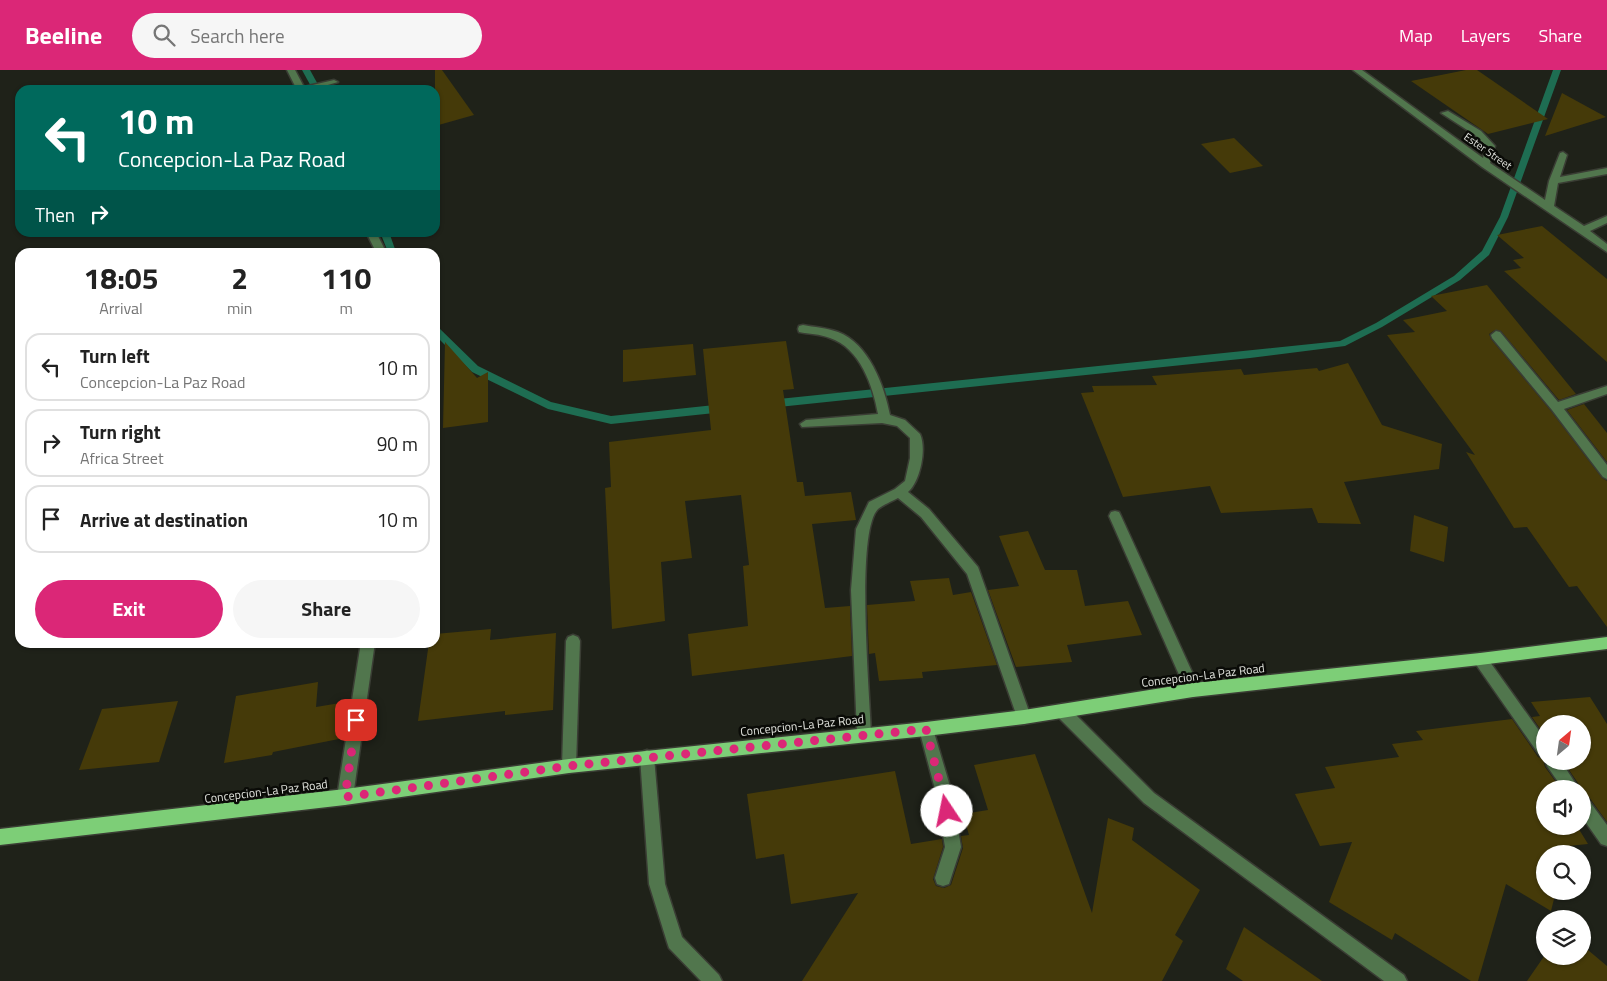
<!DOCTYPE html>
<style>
:root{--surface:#fff;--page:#f6f6f6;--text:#222;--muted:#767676;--line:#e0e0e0;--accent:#db2777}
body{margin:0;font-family:"Titillium Web",sans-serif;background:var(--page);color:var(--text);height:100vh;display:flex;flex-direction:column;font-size:19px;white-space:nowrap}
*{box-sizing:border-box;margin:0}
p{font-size:16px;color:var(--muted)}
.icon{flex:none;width:28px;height:28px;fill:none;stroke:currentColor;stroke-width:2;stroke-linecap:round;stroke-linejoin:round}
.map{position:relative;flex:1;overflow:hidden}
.side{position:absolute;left:15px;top:178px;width:425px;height:400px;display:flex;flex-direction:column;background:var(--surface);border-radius:15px;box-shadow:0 1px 4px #0004}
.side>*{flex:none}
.banner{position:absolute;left:15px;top:15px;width:425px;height:152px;border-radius:15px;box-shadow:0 1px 4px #0004;background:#00695c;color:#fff;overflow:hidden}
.needle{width:32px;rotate:29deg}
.fabs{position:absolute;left:1536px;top:645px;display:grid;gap:10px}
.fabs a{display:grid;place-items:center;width:55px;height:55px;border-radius:50%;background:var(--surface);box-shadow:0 1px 4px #0004;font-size:25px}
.pin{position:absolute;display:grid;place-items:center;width:42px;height:42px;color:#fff;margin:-21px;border-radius:10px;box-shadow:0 2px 8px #0006}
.me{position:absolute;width:55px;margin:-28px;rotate:349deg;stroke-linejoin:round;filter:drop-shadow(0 0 4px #0008)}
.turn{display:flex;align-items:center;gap:18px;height:105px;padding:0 20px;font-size:22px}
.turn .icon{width:65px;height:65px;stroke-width:2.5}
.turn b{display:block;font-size:35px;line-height:42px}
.then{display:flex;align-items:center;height:48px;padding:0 20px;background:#0003;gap:10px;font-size:19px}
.eta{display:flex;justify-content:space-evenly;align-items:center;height:85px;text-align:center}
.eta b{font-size:30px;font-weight:700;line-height:35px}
.primary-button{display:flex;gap:10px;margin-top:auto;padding:10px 20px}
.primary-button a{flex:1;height:58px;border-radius:30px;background:var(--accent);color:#fff;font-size:20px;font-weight:700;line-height:58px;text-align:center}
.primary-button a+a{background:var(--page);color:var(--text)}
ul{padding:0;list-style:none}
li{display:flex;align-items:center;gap:15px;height:68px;margin:0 10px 8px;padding:0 10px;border:2px solid var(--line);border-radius:15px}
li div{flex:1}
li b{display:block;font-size:19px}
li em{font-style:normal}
header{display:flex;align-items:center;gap:30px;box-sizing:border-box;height:70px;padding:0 25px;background:var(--accent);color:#fff}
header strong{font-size:24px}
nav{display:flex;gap:28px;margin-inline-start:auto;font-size:18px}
.search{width:350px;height:45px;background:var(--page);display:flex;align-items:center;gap:12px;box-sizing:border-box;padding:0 18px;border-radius:28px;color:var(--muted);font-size:19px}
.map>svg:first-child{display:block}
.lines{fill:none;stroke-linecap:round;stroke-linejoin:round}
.stream{fill:#1e6d52;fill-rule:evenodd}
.building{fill:#453a09}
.minor-casing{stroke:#3a3d34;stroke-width:3}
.major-casing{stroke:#3a3d34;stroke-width:3}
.minor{fill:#51764d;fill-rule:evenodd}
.major{fill:#7dce77;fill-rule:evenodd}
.route{stroke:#db2777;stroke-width:9;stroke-dasharray:0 16.2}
.labels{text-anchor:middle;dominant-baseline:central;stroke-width:5;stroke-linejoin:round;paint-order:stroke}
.far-street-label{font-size:11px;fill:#e0e2dc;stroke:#0a0b07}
.street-label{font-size:12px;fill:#e0e2dc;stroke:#0a0b07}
</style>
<header>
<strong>Beeline</strong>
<div class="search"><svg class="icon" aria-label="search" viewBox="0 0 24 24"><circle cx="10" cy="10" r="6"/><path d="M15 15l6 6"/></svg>Search here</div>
<nav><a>Map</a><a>Layers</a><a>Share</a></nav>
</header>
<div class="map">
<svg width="1607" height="911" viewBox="0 0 1607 911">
<rect width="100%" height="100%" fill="#1f2219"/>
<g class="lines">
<g class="stream">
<path d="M302 0H310L321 20H313Z"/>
<path d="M1553 0H1561L1508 147 1489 185 1460 210 1382 257 1345 276 1250 288 769 338 764 334 769 330 1340 271 1376 253 1454 206 1482 181 1500 147Z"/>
<path d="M380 162H389L396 182H388Z"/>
<path d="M435 256 438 257 478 296 551 332 611 346 724 334 729 338 724 342 611 354 548 339 472 302 435 265Z"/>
</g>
</g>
<g class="building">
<path d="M435 0H442L474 45 435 56Z"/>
<path d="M1466 0H1477L1548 49 1488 64 1411 11Z"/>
<path d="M1562 23 1606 47 1545 66Z"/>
<path d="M1234 68 1263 96 1230 103 1201 74Z"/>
<path d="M1542 156 1607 209V292L1504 201 1521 198 1513 190 1524 188 1497 165Z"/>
<path d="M1487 215 1576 324 1559 330 1501 261 1495 260 1489 264 1491 269 1551 341 1602 408 1607 411V557L1577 516 1569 517 1527 457 1514 458 1466 382 1475 385 1387 265 1415 262 1403 250 1447 241 1431 226Z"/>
<path d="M786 271 794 319 783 320 797 412H803L805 426 851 422 856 450 812 454 825 538 850 536 852 586 692 606 688 564 748 556 743 496 749 495 741 425 685 431 692 488 661 492 665 551 612 559 605 418 611 417 609 372 711 360 703 279Z"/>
<path d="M445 272 477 308 488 302V352L443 358Z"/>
<path d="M693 274 696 305 623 312V280Z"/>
<path d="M1348 293 1382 355 1442 374 1439 399 1344 412 1361 454 1318 453 1312 438 1221 443 1210 416 1123 427 1081 323 1094 322 1092 316 1157 315 1152 306 1241 299 1244 305 1317 298 1319 301Z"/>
<path d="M1584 334 1607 363V392L1567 340Z"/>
<path d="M1414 445 1448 457 1444 492 1410 481Z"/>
<path d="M1028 461 1045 500H1077L1085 536 1128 531 1142 565 1067 575 1072 592 1016 597 988 520 1019 516 999 466Z"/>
<path d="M949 508 953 525 971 522 997 595 922 602 923 608 879 611 875 583 869 584 867 535 915 531 910 511Z"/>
<path d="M491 559 490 570 556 563 553 640 505 645V641L418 651 429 572H435V564Z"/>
<path d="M318 612 316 637 346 632 344 668 273 682 272 685 224 693 236 626Z"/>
<path d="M1590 627 1607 654V752L1589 727 1582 724V719L1563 691H1582V654H1545V666L1532 647 1540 646 1531 632Z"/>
<path d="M178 631 159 692 79 700 102 639Z"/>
<path d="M1512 649 1538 687 1543 689 1545 697 1561 719H1545V756H1577L1588 774 1568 776 1566 784H1545V821H1556L1551 841 1506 814 1478 911H1471L1395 863 1392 870 1329 832 1352 772 1320 776 1295 724 1335 718 1325 697 1399 687 1392 674 1423 670 1416 661Z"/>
<path d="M1035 684 1092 843 1108 748 1134 758 1132 770 1200 820 1175 865 1183 871 1162 911H802L858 823 791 834 784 784 756 789 747 724 895 701 911 774 942 769 943 777 933 809 936 816 944 818 951 815 963 778 961 766 969 765 963 744 988 740 974 695Z"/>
<path d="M1244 857 1322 911H1243L1226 899Z"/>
<path d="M1582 875 1607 896V911H1527L1545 885 1582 886Z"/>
</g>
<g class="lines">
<g class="minor-casing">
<g id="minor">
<path d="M287 0H295L304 17 334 10 338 12 311 20H297Z"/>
<path d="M1353 0H1362L1483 88 1486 76 1475 65 1441 43 1448 41 1481 61 1495 76 1490 93 1545 130 1549 111 1560 83 1563 82 1567 85 1560 107 1607 98V104L1558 113 1554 136 1584 156 1607 146V153L1590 161 1607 174V182L1482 97Z"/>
<path d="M366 162H376L386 182H376Z"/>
<path d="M803 255C814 257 827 258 838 262 869 274 884 315 890 345L905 350 920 364C927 379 920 412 908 422L929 439 978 497 1031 647 1029 652 1024 654 1019 652 1017 647 967 504 921 447 898 428C892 431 883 435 878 439 855 462 870 626 871 664L869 669 864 671 859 669 857 664 851 520 856 459 869 432 895 419 905 411 910 388V368L897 356 882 353 802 357 800 354 806 350 878 344C873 316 860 278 830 268 820 264 809 264 799 262L798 259 799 256Z"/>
<path d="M1496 261 1500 262 1558 332 1607 316V324L1564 339 1607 395V409L1603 407 1552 340 1492 268 1491 265Z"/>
<path d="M1115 441 1119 442 1121 446 1198 615 1200 620 1198 625 1193 627 1188 625 1109 446 1111 442Z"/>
<path d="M573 565 578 567 580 571 576 696 574 701 569 703 564 701 562 696 566 571 568 567Z"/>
<path d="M361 572H375L353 727 350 732 345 735 340 732 337 727Z"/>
<path d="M1480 583 1485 585 1545 669V688L1540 686 1475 593 1473 589 1475 585Z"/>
<path d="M1062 634 1067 636 1154 723 1404 905 1407 911H1384L1144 733 1057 646 1055 641 1057 636Z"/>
<path d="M926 652 931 654 933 659 952 723 961 777 949 814 943 816 937 814 935 808 945 777 936 723 919 659 921 654Z"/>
<path d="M647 680 652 682 654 687 665 814 682 867 719 905 722 911H701L669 878 667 872 649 814 640 687 642 682Z"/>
<path d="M1545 690 1561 691 1579 719H1563L1547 696Z"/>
<path d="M1582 726 1587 728 1607 755V776L1601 774 1582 747Z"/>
</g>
</g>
<g class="major-casing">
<path id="major" d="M1607 567V579L1480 595 1193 627 1024 654 926 666 569 703 345 735 0 775V759L345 719 569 689 926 652 1024 640 1193 613 1480 583Z"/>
</g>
<use href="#minor" class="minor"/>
<use href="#major" class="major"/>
</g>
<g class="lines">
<path class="route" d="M356 650 345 727 569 696 926 659 947 741"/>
</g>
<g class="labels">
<g class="far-street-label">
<text transform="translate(1488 81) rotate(35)">Ester Street</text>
</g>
<g class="street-label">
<text transform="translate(1203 605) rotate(-7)">Concepcion-La Paz Road</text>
<text transform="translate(802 655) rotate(-6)">Concepcion-La Paz Road</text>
<text transform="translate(266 721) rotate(-7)">Concepcion-La Paz Road</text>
</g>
</g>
</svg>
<div class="fabs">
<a><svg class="needle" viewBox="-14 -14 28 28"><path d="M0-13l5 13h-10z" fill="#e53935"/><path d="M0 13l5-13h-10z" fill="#767676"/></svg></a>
<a><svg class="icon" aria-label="sound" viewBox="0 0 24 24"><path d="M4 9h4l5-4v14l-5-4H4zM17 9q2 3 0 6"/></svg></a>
<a><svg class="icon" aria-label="search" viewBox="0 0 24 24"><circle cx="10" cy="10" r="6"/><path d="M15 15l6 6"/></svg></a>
<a><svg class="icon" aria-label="layers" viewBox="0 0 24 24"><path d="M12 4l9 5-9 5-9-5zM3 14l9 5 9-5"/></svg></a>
</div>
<div class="pin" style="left:356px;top:650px;background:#d93025"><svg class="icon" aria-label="arrive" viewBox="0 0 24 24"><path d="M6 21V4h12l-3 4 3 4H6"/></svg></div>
<svg class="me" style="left:947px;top:741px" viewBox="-20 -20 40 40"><circle r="19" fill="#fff"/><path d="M0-13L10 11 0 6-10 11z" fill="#db2777"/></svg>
<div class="banner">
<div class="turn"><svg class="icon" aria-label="left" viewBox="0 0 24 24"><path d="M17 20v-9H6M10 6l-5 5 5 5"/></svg><div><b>10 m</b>Concepcion-La Paz Road</div></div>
<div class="then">Then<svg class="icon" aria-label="right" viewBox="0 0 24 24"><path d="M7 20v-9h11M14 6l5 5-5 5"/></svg></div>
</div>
<section class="side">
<div class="eta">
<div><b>18:05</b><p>Arrival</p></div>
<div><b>2</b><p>min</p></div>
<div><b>110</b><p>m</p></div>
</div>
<ul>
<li><svg class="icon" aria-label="left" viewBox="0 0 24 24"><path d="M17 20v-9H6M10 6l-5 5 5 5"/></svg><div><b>Turn left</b><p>Concepcion-La Paz Road</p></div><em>10 m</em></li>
<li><svg class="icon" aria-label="right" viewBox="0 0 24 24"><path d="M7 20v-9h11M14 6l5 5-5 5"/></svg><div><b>Turn right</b><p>Africa Street</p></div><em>90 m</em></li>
<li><svg class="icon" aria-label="arrive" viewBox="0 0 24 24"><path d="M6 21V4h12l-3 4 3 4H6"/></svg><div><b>Arrive at destination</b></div><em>10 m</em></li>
</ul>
<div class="primary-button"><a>Exit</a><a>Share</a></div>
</section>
</div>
